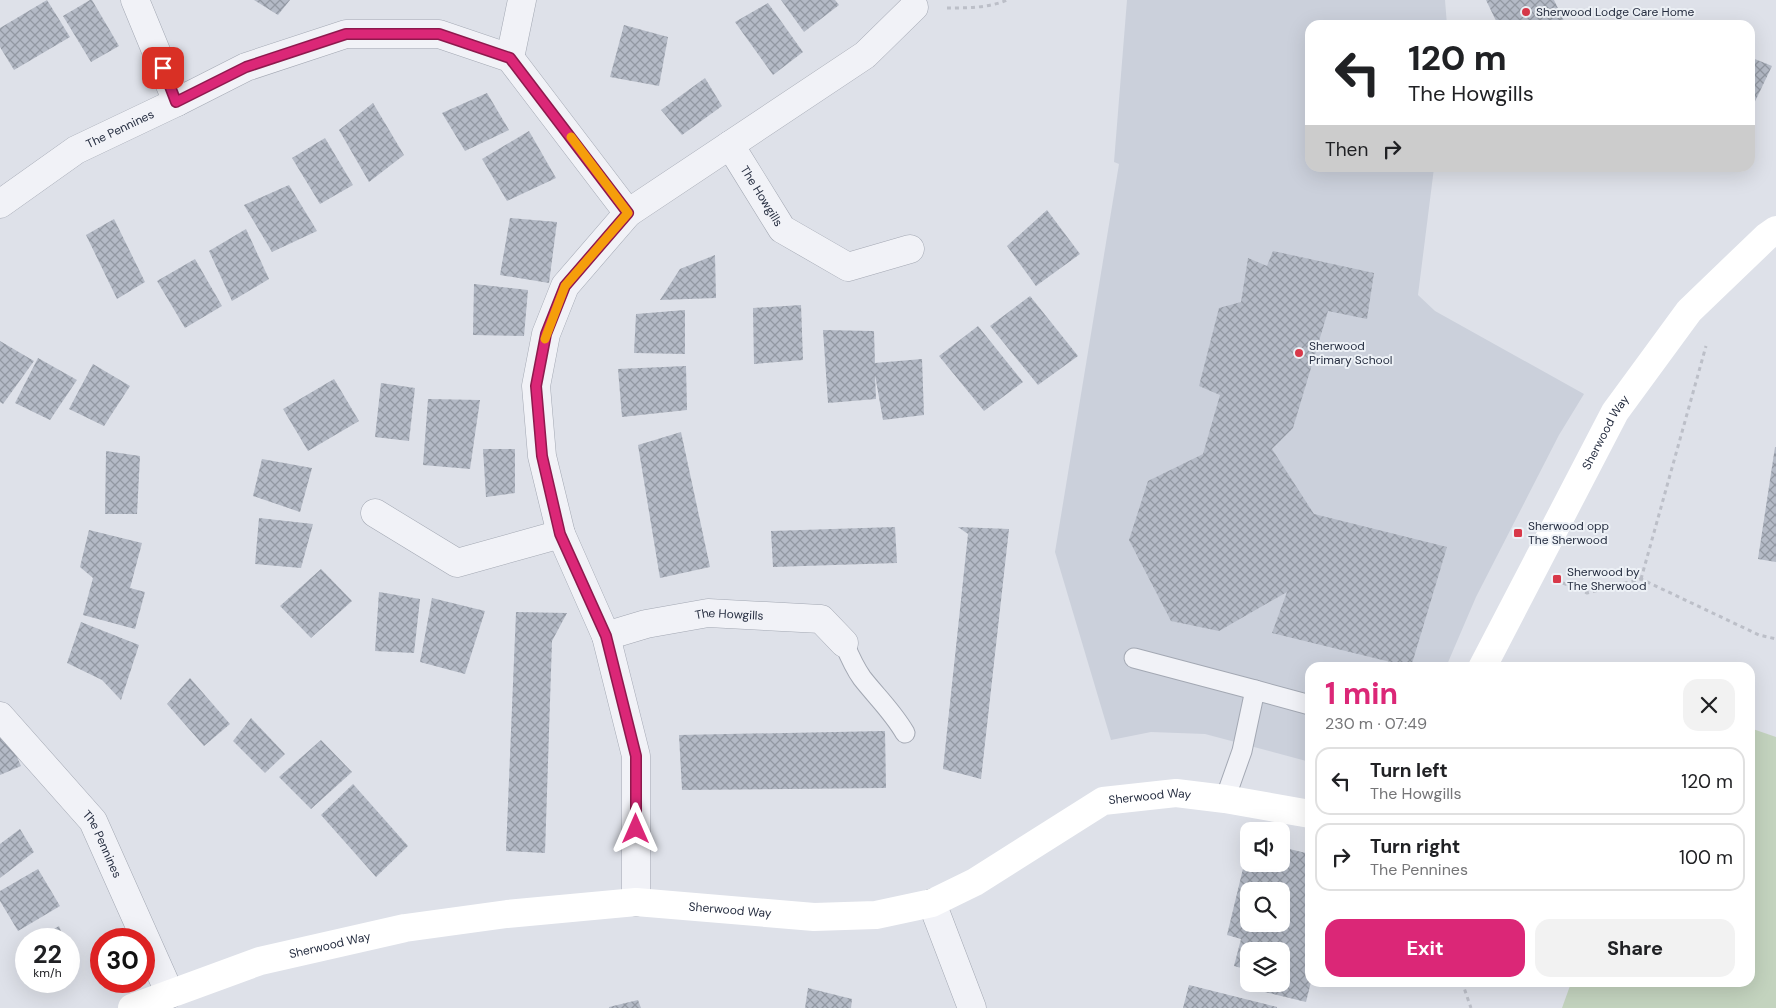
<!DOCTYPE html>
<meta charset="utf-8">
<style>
:root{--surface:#fff;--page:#f2f2f2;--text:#202124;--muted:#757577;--line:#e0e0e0;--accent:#db2777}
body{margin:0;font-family:"DM Sans",sans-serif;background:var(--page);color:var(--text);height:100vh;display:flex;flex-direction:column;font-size:19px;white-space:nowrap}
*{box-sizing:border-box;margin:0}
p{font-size:16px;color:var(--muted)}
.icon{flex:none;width:28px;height:28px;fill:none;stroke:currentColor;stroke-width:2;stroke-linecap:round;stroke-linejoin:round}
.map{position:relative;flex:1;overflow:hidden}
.details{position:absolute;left:1305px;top:662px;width:450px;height:325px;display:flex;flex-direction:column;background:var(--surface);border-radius:15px;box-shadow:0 5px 20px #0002}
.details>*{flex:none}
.hud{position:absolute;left:1305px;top:20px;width:450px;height:152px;border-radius:15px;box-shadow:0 5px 20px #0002;background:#fff;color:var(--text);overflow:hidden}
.buttons{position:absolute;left:1240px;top:822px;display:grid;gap:10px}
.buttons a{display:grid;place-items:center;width:50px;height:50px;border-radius:10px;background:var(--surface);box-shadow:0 5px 20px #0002;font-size:25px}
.speed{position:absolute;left:15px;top:928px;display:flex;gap:10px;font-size:25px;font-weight:700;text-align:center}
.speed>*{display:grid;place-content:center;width:65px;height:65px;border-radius:50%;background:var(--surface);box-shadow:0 5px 20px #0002;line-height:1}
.speed small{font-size:12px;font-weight:400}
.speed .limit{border:8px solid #d22;background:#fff;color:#111}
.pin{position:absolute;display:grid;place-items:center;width:42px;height:42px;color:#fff;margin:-21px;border-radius:10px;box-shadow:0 2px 8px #0006}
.me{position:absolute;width:55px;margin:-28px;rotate:0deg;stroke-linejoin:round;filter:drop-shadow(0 0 4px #0008)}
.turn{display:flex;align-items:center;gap:18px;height:105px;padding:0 20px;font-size:22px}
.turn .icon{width:65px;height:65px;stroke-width:2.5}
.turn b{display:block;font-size:35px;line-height:42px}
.then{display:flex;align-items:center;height:48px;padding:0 20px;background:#0003;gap:10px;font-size:19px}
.round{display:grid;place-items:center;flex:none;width:52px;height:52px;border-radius:15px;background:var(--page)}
.headline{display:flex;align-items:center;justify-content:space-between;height:85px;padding:0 20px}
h1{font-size:30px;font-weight:700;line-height:38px;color:var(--accent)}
.button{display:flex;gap:10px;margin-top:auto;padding:10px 20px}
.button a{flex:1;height:58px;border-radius:15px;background:var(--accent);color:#fff;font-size:20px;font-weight:700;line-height:58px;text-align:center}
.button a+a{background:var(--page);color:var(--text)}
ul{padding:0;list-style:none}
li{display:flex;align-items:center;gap:15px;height:68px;margin:0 10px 8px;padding:0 10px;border:2px solid var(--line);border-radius:15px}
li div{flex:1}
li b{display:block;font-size:19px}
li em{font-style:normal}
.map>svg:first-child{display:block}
.built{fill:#cbd0db}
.green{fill:#c3d3be}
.building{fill:url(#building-cross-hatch);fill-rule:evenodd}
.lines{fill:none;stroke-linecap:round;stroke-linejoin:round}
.lane-casing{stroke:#a3a8b3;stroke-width:21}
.street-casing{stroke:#a3a8b3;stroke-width:29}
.path{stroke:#bcbfc8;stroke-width:3;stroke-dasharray:4 4;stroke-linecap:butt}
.lane{stroke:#f1f2f7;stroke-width:19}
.street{stroke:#f1f2f7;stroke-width:28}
.secondary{stroke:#fff;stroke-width:28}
.route-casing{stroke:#8e194d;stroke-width:12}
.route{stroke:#db2777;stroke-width:9}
.slow{stroke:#f59e0b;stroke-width:9}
.poi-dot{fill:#d83849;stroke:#edf1f6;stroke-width:2}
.labels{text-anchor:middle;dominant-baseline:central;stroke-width:4;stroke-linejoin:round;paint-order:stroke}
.poi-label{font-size:12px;fill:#262e41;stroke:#edf1f6;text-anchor:start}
.street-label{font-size:12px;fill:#262e41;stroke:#edf1f6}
</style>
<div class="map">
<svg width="1776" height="1008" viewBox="0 0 1776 1008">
<defs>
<pattern id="building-cross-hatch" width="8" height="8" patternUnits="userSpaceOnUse" patternTransform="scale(1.25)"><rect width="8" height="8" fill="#b4bac6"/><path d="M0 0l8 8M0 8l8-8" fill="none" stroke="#9298a2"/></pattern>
</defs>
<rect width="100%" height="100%" fill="#dee1e9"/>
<path class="built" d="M1127 0H1445L1447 25H1310V168H1434L1418 295 1435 311 1584 394 1559 435 1476 597 1446 667 1310 668V762L1205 734 1151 732 1111 740 1055 552 1119 164 1114 162Z"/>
<path class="green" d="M1750 728 1776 737V1008H1562L1571 983 1750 982Z"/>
<g class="building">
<path d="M47 0 70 37 14 70 0 47V28Z"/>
<path d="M90 0H92L119 46 91 62 63 16Z"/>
<path d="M254 0H290L278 15Z"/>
<path d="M781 0H835L839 5 804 32Z"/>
<path d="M1486 0H1554L1566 25H1498Z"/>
<path d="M768 3 803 52 773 75 735 22Z"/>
<path d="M624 25 668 37 659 86 610 77Z"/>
<path d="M1750 57 1772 66 1750 112Z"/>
<path d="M705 78 722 106 682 135 661 110Z"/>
<path d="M487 93 509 130 465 151 442 113Z"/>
<path d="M373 103 404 155 369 182 339 130Z"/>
<path d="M529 131 556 178 507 201 482 159Z"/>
<path d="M325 138 353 185 320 204 292 158Z"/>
<path d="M289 185 317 231 272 252 244 205Z"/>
<path d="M1047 210 1080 254 1036 286 1007 246Z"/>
<path d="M510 218 557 222 549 283 500 275Z"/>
<path d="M114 219 145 282 117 299 86 235Z"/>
<path d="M246 229 269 279 232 301 209 251Z"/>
<path d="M1273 251 1374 273 1367 319 1328 311 1293 428 1272 449 1314 514 1447 547 1411 667 1272 633 1287 592 1219 631 1171 621 1129 540 1148 481 1203 454 1220 395 1199 386 1219 308 1241 302 1248 258 1267 266Z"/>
<path d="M715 255 716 298 660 300 680 269Z"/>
<path d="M195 259 222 306 185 328 157 281Z"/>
<path d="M474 284 528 290 524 336 473 335Z"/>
<path d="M1030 296 1078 356 1038 385 990 326Z"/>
<path d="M801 305 803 360 754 364 753 308Z"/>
<path d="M685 310V354L634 353 636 314Z"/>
<path d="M978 326 1023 382 984 411 939 356Z"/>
<path d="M823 330 874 331 875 363 922 359 924 415 883 420 875 375 876 399 828 403Z"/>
<path d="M0 341 34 361 3 404 0 402Z"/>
<path d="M38 358 77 380 50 420 15 403Z"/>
<path d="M93 364 130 386 104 426 69 409Z"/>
<path d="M686 366 687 410 622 417 618 369Z"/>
<path d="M334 379 359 421 308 451 283 409Z"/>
<path d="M381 383 415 388 409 441 375 437Z"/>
<path d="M428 399 480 400 470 469 423 465Z"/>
<path d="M681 432 710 567 660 578 638 445Z"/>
<path d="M1775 447H1776V562L1758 559Z"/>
<path d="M483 449H515V493L486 497Z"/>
<path d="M106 451 140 456 137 514H105Z"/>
<path d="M262 459 312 468 300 512 253 496Z"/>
<path d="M259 518 313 524 301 568 255 564Z"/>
<path d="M895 527 897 563 773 567 771 531Z"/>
<path d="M958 527 1009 529 981 779 943 769 968 534Z"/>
<path d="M89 530 142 543 130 588 145 592 135 629 83 615 93 578 80 567Z"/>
<path d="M321 569 352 601 311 638 280 606Z"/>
<path d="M379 592 420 599 414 653 375 651Z"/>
<path d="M432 598 485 611 465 674 420 662Z"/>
<path d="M516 612 567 613 552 641 545 853 506 851Z"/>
<path d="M81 622 139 645 121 700 102 680 67 663Z"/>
<path d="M190 678 230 724 204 746 167 704Z"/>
<path d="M251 718 285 754 265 773 233 741Z"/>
<path d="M3 725 21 766 0 775V727Z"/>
<path d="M885 731 886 788 682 790 679 735Z"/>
<path d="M321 740 352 772 311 809 279 777Z"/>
<path d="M353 784 408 846 376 877 321 815Z"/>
<path d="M20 829 34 852 0 878V844Z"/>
<path d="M1281 847 1310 854 1311 982 1306 1002 1252 989 1253 984H1281V951H1249V970L1234 966 1241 939 1227 935 1248 848 1249 864H1281ZM1249 891H1281V924H1249Z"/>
<path d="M38 869 60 906 18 931 0 901V891Z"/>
<path d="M59 926 64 939H37Z"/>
<path d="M69 949 76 966 69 971Z"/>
<path d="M1189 985 1277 1007V1008H1183Z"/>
<path d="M808 988 852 999 851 1008H805Z"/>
<path d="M638 1000 641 1008H609V1007Z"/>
</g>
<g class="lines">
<g class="lane-casing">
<g id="lane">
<path d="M844 643C849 655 854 667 862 678 876 696 893 712 905 733"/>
<path d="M1134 658 1255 690"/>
<path d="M1225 799 1242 751 1255 690 1310 705"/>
</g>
</g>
<g class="street-casing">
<g id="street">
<path d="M510 58 522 0"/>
<path d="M177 102 246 67 346 34H439L510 58 628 213"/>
<path id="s1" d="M730 145 782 229 848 267 910 249"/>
<path id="s2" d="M0 204 76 150 177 102 135 0"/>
<path d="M375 513 457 563 561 534"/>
<path id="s3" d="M606 636 646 624 708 613 821 619 844 643"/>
<path id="s4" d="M0 716 93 821 170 994"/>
<path d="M636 902V756L606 636 561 534 542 456 536 386 546 334 565 286 628 213 865 55 914 7"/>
<path d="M932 903 972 1008"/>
</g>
</g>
<g class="path">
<path d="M947 8C967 8 989 8 1007 0"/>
<path d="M1641 579 1706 346"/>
<path d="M1563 583 1587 593 1641 579 1759 635 1776 639"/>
<path d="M1462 982 1471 1008"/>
</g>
<use href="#lane" class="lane"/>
<use href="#street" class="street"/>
<g class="secondary">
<path id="s5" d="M1482 668 1615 412 1689 311 1766 237 1776 230"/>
<path id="s6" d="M132 1008 260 961 405 928 507 914 636 902 814 917 876 915 932 903 975 882 1103 801 1176 793 1225 799 1310 814"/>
</g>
</g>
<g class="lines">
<g class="route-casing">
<path id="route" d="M163 68 176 102 246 67 346 34H439L510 58 628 213 565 286 546 334 536 386 542 456 560 534 606 636 636 756V829"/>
</g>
<use href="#route" class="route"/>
<path class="slow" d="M545 339 565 286 628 213 571 137"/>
</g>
<g class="poi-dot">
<circle cx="1526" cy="12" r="5"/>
<circle cx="1299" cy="353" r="5"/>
<rect x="1513" y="528" width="10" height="10" rx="2.5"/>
<rect x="1552" y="574" width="10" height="10" rx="2.5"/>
</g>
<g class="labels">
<g class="poi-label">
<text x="1536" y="12">Sherwood Lodge Care Home</text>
<text x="1309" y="346">Sherwood<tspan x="1309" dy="14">Primary School</tspan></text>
<text x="1528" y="526">Sherwood opp<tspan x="1528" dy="14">The Sherwood</tspan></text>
<text x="1567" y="572">Sherwood by<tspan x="1567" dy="14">The Sherwood</tspan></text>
</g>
<g class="street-label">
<text stroke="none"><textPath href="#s2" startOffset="142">The Pennines</textPath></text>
<text stroke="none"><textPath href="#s1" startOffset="60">The Howgills</textPath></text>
<text stroke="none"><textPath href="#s5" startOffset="266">Sherwood Way</textPath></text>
<text stroke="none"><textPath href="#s3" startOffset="126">The Howgills</textPath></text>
<text stroke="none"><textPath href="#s6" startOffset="1062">Sherwood Way</textPath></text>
<text stroke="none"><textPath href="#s4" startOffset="165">The Pennines</textPath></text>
<text stroke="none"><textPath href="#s6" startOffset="612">Sherwood Way</textPath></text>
<text stroke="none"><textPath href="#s6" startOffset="208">Sherwood Way</textPath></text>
</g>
</g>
</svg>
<div class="buttons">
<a><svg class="icon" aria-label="sound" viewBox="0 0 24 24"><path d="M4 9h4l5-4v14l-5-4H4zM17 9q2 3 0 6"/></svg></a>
<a><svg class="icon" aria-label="search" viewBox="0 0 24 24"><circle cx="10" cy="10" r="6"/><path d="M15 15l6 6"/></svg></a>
<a><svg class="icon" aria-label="layers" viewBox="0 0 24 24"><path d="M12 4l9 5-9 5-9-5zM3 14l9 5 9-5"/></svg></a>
</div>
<div class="speed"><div>22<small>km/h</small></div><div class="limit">30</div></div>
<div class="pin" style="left:163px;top:68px;background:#d93025"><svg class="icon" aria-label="arrive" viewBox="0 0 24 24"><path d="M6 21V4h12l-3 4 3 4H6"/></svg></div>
<svg class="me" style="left:636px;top:829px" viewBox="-20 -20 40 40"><path d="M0-17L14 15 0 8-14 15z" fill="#db2777" stroke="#fff" stroke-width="4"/></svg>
<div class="hud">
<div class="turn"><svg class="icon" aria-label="left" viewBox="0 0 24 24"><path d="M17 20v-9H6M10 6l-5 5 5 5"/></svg><div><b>120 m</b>The Howgills</div></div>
<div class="then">Then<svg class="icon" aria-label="right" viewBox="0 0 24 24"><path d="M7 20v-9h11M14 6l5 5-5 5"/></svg></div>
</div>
<section class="details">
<div class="headline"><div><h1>1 min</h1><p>230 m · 07:49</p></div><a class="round"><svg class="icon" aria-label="close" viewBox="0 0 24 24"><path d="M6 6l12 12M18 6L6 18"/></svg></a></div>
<ul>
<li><svg class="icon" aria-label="left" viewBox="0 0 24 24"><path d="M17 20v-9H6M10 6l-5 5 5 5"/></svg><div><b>Turn left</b><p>The Howgills</p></div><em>120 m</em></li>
<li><svg class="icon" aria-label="right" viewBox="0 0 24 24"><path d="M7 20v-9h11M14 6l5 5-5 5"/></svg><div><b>Turn right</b><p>The Pennines</p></div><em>100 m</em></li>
</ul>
<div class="button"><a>Exit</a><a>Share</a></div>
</section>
</div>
